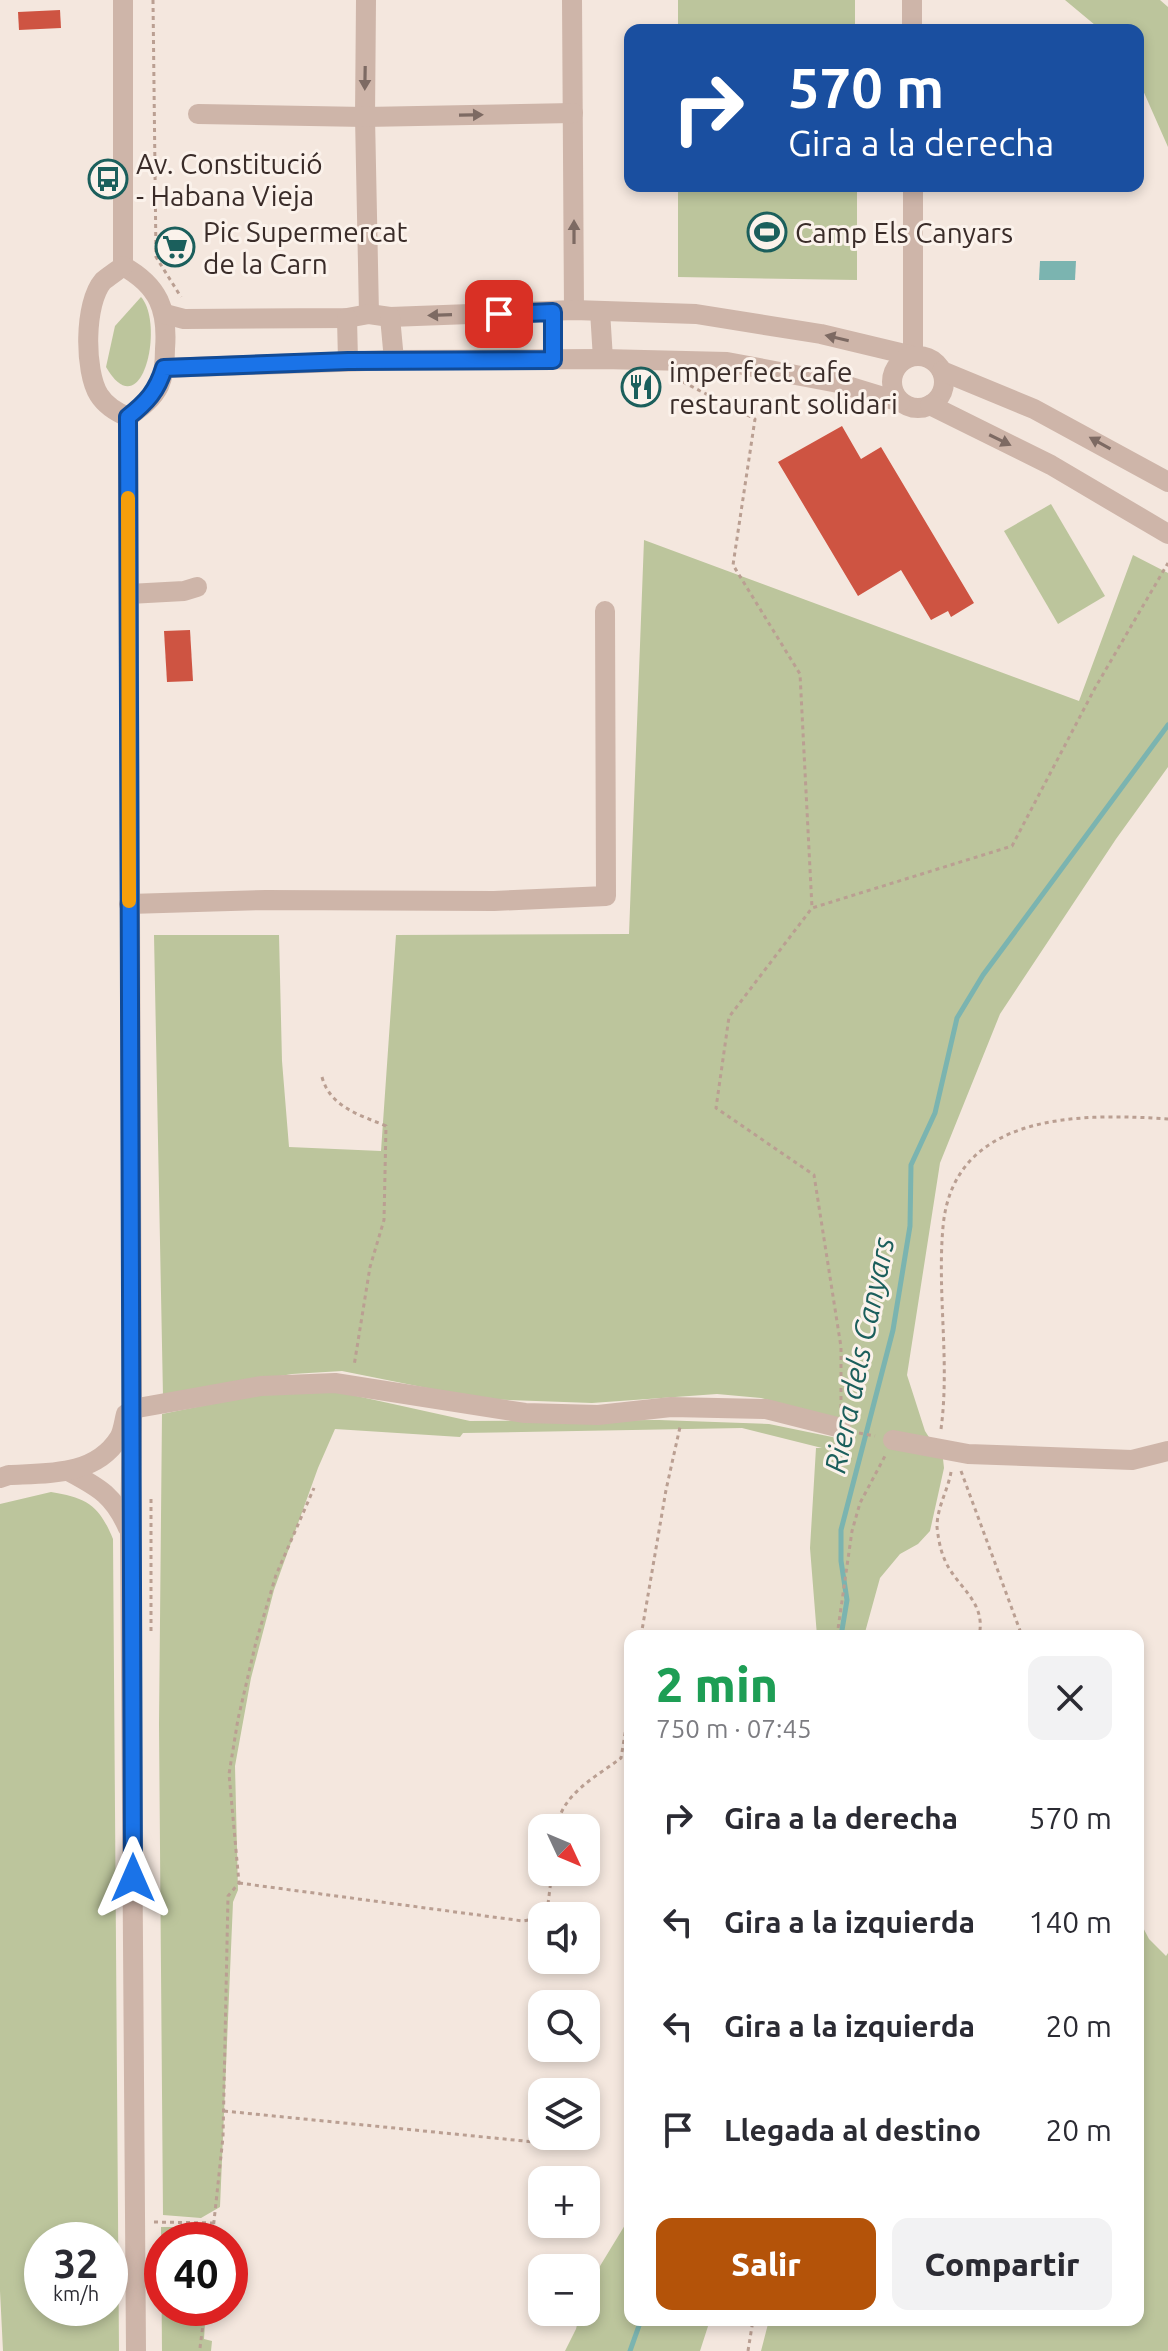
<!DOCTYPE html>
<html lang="es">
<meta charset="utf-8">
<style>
:root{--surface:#fff;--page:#f2f2f3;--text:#2b2b33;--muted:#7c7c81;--accent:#b45309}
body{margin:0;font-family:Ubuntu,sans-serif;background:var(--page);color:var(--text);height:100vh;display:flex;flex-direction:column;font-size:30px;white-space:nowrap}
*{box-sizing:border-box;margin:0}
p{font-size:26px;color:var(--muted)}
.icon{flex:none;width:44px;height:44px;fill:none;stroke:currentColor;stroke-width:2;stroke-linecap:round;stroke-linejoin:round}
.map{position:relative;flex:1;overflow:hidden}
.details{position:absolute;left:624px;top:1630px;width:520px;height:696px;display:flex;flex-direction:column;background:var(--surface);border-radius:16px;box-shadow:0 4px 12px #0003}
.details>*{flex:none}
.guide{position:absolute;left:624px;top:24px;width:520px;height:168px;border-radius:16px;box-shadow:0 4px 12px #0003;background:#1a4fa0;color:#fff;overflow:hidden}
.needle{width:52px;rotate:134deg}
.controls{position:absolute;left:528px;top:1814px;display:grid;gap:16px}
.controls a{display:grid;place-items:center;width:72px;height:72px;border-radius:16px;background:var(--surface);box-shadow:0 4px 12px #0003;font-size:40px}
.speed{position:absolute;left:24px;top:2222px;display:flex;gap:16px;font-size:40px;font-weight:700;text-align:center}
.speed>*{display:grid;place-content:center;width:104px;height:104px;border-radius:50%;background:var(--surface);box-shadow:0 4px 12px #0003;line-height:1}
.speed small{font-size:20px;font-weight:400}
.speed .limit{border:12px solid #d22;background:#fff;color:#111}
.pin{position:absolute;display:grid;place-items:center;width:68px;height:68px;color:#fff;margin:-34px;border-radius:16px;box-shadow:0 4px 12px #0006}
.me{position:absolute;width:88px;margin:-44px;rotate:0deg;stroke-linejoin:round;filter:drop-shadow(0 0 6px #0008)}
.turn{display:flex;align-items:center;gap:28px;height:168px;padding:0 32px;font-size:36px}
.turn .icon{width:104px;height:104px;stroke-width:2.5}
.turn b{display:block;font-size:56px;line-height:68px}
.round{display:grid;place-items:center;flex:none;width:84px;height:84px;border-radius:16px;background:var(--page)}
.head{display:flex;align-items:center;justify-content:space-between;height:136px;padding:0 32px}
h1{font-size:48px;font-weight:800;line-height:60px;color:#1e9e55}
.action{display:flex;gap:16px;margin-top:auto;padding:16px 32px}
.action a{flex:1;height:92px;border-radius:16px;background:var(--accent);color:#fff;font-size:32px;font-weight:800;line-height:92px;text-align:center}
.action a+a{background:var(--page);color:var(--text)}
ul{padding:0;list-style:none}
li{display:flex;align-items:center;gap:24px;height:104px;padding:0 32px}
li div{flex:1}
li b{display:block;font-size:30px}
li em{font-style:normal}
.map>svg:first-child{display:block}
.green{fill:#bcc59c;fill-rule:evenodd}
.water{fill:#7bb4b0}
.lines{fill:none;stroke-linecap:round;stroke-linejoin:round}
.stream{stroke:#7bb4b0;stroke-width:5}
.building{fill:#ce5442}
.path{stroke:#ba9f92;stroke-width:3;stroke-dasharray:4 4;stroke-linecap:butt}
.minor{stroke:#ceb5a9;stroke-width:20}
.oneway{fill:#7d6a63}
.route-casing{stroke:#114b97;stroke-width:20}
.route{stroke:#1a73e8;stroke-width:14}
.slow{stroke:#f59e0b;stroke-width:14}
.labels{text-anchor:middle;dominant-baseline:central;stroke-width:6;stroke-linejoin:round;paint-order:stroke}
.poi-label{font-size:28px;fill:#3a2c29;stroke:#fbf2eb;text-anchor:start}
.water-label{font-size:30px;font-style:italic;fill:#1b5f5c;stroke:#fbf2eb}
</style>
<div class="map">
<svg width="1168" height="2351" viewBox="0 0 1168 2351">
<rect width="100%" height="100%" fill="#f4e7de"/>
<g class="green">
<rect x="678" y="0" width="177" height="30"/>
<path d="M1065 0H1160L1168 7V147L1138 79V30H1101Z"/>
<path d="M678 186H857V280L678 277Z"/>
<path d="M141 297C165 324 142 429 106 367L115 326Z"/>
<path d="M1051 504 1105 596 1058 624 1004 531Z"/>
<path d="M644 540 1079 701 1133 555 1168 573V767L1116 839 1000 1014 940 1163 907 1375 925 1431 943 1459 944 1468 930 1531 918 1544 900 1554 880 1578 864 1636H817L810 1548 816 1448H822L742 1428 463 1433 460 1437 335 1429 318 1468 274 1590 251 1678 235 1766 238 1890 233 1902 220 2207 201 2218 163 2215 159 1724 162 1414 276 1391 343 1393 470 1421 659 1420 769 1424 842 1439 846 1421 761 1398 717 1394 592 1403 482 1399 342 1371 292 1374 163 1396 154 935H279L282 1061 289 1147 381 1151 396 935 629 934Z"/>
<path d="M51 1492C87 1498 99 1505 113 1539L119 2351H3L0 2291V1504ZM42 2240H110V2308H42Z"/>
<path d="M1138 1918 1149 1939 1166 1956 1168 1953V2351H761L769 2320H1138Z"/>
<path d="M630 2210V2320H710L700 2351H565L576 2329 580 2312H586V2289L625 2225Z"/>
<path d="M161 2227H198L212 2239 162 2240V2308H206L204 2339 212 2341 211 2351H162Z"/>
</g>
<path class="water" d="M1040 261H1076L1075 280H1039Z"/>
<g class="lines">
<g class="stream">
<path d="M841 1636 847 1600 841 1561V1530L893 1330 910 1226 911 1165 935 1113 957 1018 983 975 1168 725"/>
<path d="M630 2351 641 2320"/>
</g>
</g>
<g class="building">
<path d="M60 10 61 28 19 30 18 12Z"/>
<path d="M842 426 861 459 881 447 974 603 951 617 948 611 931 620 901 570 858 596 778 462Z"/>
<path d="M190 630 193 681 167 682 164 631Z"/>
</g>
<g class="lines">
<g class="path">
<path d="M153 0 156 257 181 297"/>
<path d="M683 382 755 419 733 565 800 674 812 908"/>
<path d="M322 1077C330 1107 360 1115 386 1126L384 1220 370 1267 354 1366"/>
<path d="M841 1408V1347L814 1175 716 1108 729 1017 812 908 1012 846 1095 688 1168 563"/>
<path d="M941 1429C950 1363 937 1293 943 1227 953 1112 1081 1113 1168 1119"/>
<path d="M859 1433 875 1436"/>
<path d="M961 1471 1022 1636"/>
<path d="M951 1472C948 1490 937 1507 937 1527 938 1536 940 1549 944 1558 955 1587 987 1600 979 1636"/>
<path d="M151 1499V1635"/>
<path d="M641 1636 666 1490 680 1427"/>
<path d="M837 1636 852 1531 860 1503 885 1456"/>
<path d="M557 1828C561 1794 596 1777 621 1758L630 1704"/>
<path d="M239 1883 523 1921 540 1918 548 1904 552 1872"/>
<path d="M224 2111 554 2144"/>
<path d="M154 2222 214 2223"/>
<path d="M212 2240 223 2137 228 1896 239 1883 229 1774 238 1719 256 1642 276 1575 314 1488"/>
<path d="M200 2348 205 2308"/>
<path d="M748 2351 753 2320"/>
</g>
<g class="minor">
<path d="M123 0V266"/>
<path d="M366 0 365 117 369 314"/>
<path d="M572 0 574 310"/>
<path d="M912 0V30"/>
<path d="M198 114 365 117 573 113"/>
<path d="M913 186V356"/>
<path d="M123 266C159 286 168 310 165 349 165 362 164 375 159 386 152 400 140 408 128 417"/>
<path d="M123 266C117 271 109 276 103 281 84 303 84 371 99 395 106 406 116 412 128 417"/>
<path d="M600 311 603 359"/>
<path d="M165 314 184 319 347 318 369 314 390 317 574 310 696 314 821 334 913 356"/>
<path d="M390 317 394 360"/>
<path d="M347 318 348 361"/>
<circle cx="918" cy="382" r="26"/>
<path d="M553 360V312"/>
<path d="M164 368 394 360 603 359 727 362 838 383 900 402"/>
<path d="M942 371 1034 409 1168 482"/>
<path d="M930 405 1051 465 1168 534"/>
<path d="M128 417 132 1415 130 1534 136 2351"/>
<path d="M129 594 184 591 197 587"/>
<path d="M129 904 266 900 494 901 606 896 605 611"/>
<path d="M132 1409 261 1386 335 1383 525 1413 598 1415 671 1407 766 1409 841 1428"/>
<path d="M893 1440 968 1454 1132 1460 1168 1451"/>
<path d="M70 1472C100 1488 114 1496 128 1528"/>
<path d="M0 1478 9 1475C48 1473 95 1476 119 1438 123 1432 124 1421 126 1414"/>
</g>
</g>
<defs><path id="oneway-solid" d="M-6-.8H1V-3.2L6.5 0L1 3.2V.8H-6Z" transform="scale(2)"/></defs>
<g class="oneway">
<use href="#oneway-solid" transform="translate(365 78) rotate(91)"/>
<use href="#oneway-solid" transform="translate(471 115) rotate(-1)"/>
<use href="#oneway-solid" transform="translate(574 232) rotate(-90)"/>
<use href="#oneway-solid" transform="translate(440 315) rotate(178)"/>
<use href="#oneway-solid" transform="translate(837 338) rotate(-167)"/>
<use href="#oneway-solid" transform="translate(1000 440) rotate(26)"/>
<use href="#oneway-solid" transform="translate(1100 443) rotate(-151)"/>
</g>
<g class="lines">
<g class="route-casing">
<path id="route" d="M133 1878 128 417C147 402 157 391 164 368L348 361 553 360V312L499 314"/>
</g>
<use href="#route" class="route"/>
<path class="slow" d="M128 498 129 901"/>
</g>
<defs>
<g id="bus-ring" transform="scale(2)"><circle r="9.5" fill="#fbf2eb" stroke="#1b5f5c" stroke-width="1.5"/><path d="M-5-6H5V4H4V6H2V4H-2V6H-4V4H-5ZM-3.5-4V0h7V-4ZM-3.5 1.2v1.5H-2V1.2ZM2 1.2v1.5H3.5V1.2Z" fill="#1b5f5c"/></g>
<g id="stadium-ring" transform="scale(2)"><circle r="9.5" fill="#fbf2eb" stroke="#1b5f5c" stroke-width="1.5"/><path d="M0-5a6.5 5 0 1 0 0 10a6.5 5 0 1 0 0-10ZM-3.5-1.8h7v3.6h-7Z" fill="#1b5f5c"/></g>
<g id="supermarket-ring" transform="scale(2)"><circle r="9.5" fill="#fbf2eb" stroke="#1b5f5c" stroke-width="1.5"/><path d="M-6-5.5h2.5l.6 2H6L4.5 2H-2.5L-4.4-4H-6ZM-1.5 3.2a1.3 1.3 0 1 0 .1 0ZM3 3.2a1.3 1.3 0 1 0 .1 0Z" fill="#1b5f5c"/></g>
<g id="restaurant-ring" transform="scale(2)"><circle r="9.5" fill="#fbf2eb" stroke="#1b5f5c" stroke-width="1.5"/><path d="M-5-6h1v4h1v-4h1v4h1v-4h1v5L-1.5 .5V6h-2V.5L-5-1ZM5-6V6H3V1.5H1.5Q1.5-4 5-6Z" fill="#1b5f5c"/></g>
</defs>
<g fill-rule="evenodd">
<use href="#bus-ring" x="108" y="179"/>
<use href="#stadium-ring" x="767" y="232"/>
<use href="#supermarket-ring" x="175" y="247"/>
<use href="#restaurant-ring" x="641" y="387"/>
</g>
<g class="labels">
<g class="poi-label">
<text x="136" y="163">Av. Constitució<tspan x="136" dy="32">- Habana Vieja</tspan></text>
<text x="203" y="231">Pic Supermercat<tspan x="203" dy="32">de la Carn</tspan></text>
<text x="795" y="232">Camp Els Canyars</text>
<text x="669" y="371">imperfect cafe<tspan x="669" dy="32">restaurant solidari</tspan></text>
</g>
<g class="water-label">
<text transform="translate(859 1355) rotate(-78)">Riera dels Canyars</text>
</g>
</g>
</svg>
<div class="controls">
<a><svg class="needle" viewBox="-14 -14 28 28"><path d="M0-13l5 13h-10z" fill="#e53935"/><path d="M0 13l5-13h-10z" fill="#7c7c81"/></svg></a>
<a><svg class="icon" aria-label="sound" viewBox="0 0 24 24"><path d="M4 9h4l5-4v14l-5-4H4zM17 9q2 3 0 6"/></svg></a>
<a><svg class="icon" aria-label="search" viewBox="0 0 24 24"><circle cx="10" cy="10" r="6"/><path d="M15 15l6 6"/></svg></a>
<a><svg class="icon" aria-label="layers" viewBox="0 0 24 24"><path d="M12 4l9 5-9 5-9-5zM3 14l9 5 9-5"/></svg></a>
<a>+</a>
<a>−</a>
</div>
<div class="speed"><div>32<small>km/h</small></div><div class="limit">40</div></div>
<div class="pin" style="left:499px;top:314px;background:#d93025"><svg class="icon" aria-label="arrive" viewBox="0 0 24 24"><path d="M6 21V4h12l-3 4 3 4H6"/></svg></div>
<svg class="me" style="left:133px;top:1878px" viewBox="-20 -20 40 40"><path d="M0-17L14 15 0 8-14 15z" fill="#1a73e8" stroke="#fff" stroke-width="4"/></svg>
<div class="guide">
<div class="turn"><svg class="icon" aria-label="right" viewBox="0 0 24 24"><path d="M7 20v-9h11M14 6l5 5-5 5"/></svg><div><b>570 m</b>Gira a la derecha</div></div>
</div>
<section class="details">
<div class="head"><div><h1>2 min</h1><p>750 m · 07:45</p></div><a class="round"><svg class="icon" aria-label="close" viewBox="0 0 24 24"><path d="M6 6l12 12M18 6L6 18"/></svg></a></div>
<ul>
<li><svg class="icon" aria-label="right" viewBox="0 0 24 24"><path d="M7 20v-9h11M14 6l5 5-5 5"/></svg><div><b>Gira a la derecha</b></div><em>570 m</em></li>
<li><svg class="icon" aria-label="left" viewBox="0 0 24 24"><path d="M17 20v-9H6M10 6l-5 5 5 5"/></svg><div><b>Gira a la izquierda</b></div><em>140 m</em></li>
<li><svg class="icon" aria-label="left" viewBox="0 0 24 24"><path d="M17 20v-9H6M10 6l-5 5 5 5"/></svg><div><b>Gira a la izquierda</b></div><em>20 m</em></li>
<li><svg class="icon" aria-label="arrive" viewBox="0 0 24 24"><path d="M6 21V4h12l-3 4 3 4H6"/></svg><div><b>Llegada al destino</b></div><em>20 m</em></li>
</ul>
<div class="action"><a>Salir</a><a>Compartir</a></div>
</section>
</div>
